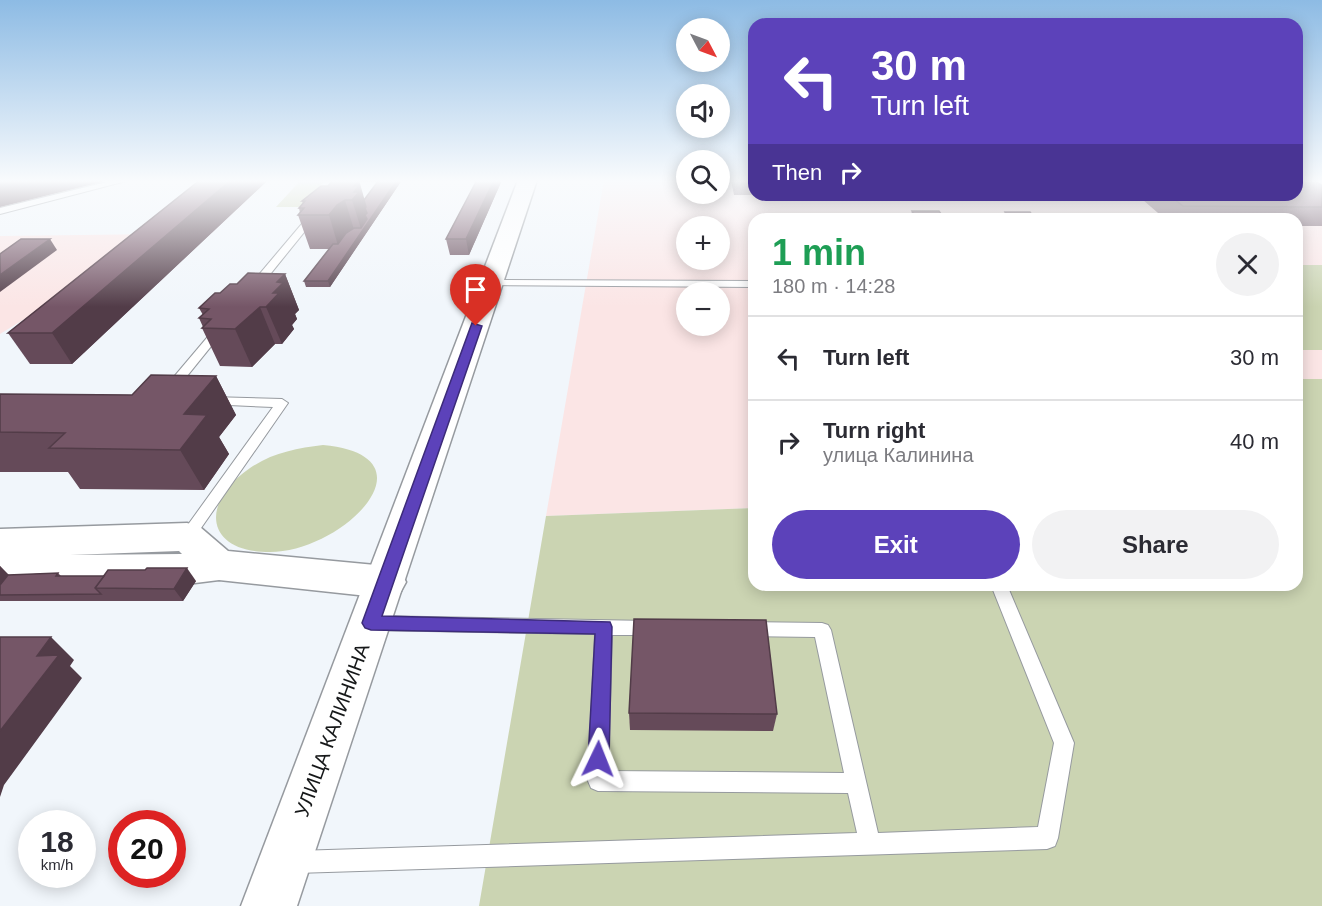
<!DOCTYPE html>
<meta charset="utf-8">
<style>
:root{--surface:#fff;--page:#f2f2f3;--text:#2b2b33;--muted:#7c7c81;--line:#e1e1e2;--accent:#5c42ba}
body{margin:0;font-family:Helvetica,sans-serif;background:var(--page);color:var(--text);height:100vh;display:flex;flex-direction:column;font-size:22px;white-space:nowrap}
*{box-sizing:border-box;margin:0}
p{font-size:20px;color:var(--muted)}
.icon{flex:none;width:33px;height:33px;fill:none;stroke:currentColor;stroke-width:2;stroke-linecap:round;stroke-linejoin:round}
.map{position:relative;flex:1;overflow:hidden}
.panel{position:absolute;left:748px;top:213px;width:555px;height:378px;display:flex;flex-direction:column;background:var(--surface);border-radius:18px;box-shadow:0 3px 15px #0003}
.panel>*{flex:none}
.hud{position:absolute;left:748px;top:18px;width:555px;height:183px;border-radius:18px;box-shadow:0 3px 15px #0003;background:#5c42ba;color:#fff;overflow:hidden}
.needle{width:39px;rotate:131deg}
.buttons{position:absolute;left:676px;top:18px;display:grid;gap:12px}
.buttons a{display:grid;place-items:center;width:54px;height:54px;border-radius:50%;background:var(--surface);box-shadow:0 3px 15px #0003;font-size:30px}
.speed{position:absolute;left:18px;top:810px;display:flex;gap:12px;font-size:30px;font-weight:700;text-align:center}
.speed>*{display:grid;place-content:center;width:78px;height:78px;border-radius:50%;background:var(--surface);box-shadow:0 3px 15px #0003;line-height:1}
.speed small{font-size:15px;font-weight:400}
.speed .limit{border:9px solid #d22;background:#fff;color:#111}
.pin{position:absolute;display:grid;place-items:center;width:51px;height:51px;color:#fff;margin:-62px -26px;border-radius:50% 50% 50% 0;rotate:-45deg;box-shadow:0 0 6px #0007}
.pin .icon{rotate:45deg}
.me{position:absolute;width:66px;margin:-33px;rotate:2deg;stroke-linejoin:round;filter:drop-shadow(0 0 4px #0008)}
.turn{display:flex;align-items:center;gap:21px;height:126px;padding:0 24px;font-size:27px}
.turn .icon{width:78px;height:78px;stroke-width:2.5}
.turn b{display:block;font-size:42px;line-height:51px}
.then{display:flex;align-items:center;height:57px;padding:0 24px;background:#0003;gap:12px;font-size:22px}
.round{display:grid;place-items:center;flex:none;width:63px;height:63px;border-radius:32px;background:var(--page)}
.overview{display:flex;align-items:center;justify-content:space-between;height:102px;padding:0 24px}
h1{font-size:36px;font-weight:600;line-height:45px;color:#1e9e55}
.cta{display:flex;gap:12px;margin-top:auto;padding:12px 24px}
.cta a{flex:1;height:69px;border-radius:36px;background:var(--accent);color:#fff;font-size:24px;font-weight:600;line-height:69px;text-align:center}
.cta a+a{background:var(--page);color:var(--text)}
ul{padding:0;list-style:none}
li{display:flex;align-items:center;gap:18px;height:84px;padding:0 24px;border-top:2px solid var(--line)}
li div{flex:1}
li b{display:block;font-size:22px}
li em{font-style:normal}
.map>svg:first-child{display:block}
.education{fill:#fbe5e5;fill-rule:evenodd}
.green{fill:#cbd4b2}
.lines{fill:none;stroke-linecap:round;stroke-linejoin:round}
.lane-casing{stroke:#969a9f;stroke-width:2}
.secondary-casing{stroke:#969a9f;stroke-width:3}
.primary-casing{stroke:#969a9f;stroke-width:3}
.lane{fill:#fff;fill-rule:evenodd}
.secondary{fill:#fff;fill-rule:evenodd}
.primary{fill:#fff;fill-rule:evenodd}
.wall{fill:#654a59;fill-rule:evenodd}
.shaded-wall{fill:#523c48}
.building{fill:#755667;stroke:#523c48;stroke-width:1.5}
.route{fill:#5c42ba;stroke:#3c2b79;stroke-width:1.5}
.labels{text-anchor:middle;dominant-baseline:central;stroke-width:6;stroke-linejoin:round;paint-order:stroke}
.street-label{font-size:20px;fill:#161819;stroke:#fff}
</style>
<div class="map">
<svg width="1322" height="906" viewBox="0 0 1322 906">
<rect width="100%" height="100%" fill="#f1f6fb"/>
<g class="education">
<path d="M604 180H687V194H720V180H754V195H1298V180H1322V379H1298V219H754V508L546 516ZM687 226H720V260H687ZM687 292H720V326H687Z"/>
<path d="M164 234 0 334V236Z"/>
</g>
<g class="green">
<path d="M301 180H326L299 207H276Z"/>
<rect x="1298" y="265" width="24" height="85"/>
<path d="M1298 379H1322V906H479L546 516 754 508V585H1298Z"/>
<path d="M323 445C439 456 343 552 270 552 204 552 200 502 250 468 272 453 297 448 323 445Z"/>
</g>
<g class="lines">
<g class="lane-casing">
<g id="lane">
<path d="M115 180H130L0 214V208Z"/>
<path d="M311 213 318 215 259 288H251V284Z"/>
<path d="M491 280 754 281V287L487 285 486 283Z"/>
<path d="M220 326 225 329 175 391H167L165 388 167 385 216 327Z"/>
<path d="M211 397 282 399 288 403 192 541 187 543 182 541 179 537 182 533 273 407 207 404 205 401 207 398Z"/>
<path d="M991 585H1007L1074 743 1058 838 1055 846 1047 849 296 873 288 870 285 862 288 854 296 851 857 833 848 793 598 791 591 788 588 781 595 634 372 630 366 628 363 623 366 618 372 616 650 621 656 623 659 628 656 633 650 635H612L608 771 844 773 815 637 750 636 744 634 741 629 744 624 750 622 822 623 828 625 831 630 878 833 1038 827 1054 743Z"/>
</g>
</g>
<g class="secondary-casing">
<path id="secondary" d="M187 523 200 527 228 551 386 566 400 571 406 582 400 593 386 598 219 580 171 586 0 585V529ZM179 551 182 554 70 555Z"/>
</g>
<g class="primary-casing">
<path id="primary" d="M518 180H537L297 906H241Z"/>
</g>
<use href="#lane" class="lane"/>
<use href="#secondary" class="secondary"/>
<use href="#primary" class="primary"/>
</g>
<g class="wall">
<path d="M200 180H268L72 364H30L8 333Z"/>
<path d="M333 180H402L330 287H306L304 281 329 249H310L298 215 300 213 299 208 303 204 302 201 328 186ZM359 182H378L364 200Z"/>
<path d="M477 180H502L469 255H450L446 239Z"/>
<path d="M731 180H754V195H734Z"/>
<path d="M1322 185V226H1298V219H1165L1143 200 1145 195H1298Z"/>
<path d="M912 211 941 214 1004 215 1005 212 1035 219H910Z"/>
<path d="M285 274 299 310 295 314 297 319 292 325 294 329 282 344H275L252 367 220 366 202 328 203 327 199 318 203 315 199 308 220 293 237 284Z"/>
<path d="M216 376 236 415 219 437 229 454 204 490 80 489 68 472H0V394L132 395Z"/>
<path d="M0 566 8 575 58 573 61 576 196 581 183 601H0Z"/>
<path d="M629 713 777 714 773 731 630 730Z"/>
</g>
<g class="shaded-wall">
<path d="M0 180H110L0 207Z"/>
<path d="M231 180H268L72 364 52 333Z"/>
<path d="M359 180 368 212 397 180H402L330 287 328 281 362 232 352 200 354 186Z"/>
<path d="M494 180H502L469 255 466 239Z"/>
<path d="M345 200 355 233 339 249 329 215 337 205Z"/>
<path d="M50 239 57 250 0 292V275Z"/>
<path d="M285 274 299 310 295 314 297 319 292 325 294 329 282 344 266 307 273 293 277 282Z"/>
<path d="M260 307 275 344 252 367 235 329Z"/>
<path d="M216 376 236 415 219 437 229 454 204 490 180 450 184 414Z"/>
<path d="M0 566 15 581 0 595Z"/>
<path d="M187 568 196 581 183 601 174 589Z"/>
<path d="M51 637 74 660 70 666 82 678 4 785 0 797V731L37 656Z"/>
</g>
<g class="building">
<path d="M200 180H231L52 333H8Z"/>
<path d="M333 180H359L354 186H359L354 192H359L352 200H345L337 205 329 215H298L304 208H299L305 201H302L321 186H328Z"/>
<path d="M379 180H397L328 281H304L333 244H338L346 233 354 228H361L367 219 365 215 367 213 365 208 366 207 364 200Z"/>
<path d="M477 180H494L466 239H446Z"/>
<path d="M1298 182H1316L1322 185V207L1183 206 1169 195H1298Z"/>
<path d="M912 211H939L941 214 1007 215 1005 212H1030L1035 219H917Z"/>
<path d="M21 239H50L0 275V254Z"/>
<path d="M248 273 285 274 277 282 283 283 273 293H279L266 307H260L235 329 202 328 211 319 199 318 209 309 199 308 215 293H220L230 284H237Z"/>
<path d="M151 375 216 376 184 414 207 415 180 450 49 448 65 433 0 432V394L132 395Z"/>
<path d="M147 568H187L174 589 95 588 108 570H145Z"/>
<path d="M58 573 56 576H104L95 588 101 594 0 595V585L8 575Z"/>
<path d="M634 619 766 620 777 714 629 713Z"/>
<path d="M0 637H51L37 656 59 655 0 731Z"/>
</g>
<linearGradient id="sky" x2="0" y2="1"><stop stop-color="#8dbbe4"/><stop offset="0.59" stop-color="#f9fbfd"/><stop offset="1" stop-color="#f9fbfd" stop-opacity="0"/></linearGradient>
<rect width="1322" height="307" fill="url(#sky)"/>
<path class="route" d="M472 323 482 326 382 616 610 622 612 627 609 759 606 766 598 768 591 766 588 759 595 634 371 630 365 628 362 623Z"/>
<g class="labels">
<g class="street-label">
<text transform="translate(332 730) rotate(-70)">УЛИЦА КАЛИНИНА</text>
</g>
</g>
</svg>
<div class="buttons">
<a><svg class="needle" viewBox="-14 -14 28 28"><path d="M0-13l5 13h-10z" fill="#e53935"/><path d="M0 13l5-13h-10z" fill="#7c7c81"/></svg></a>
<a><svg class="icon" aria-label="sound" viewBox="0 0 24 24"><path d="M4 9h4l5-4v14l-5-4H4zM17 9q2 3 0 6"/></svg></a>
<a><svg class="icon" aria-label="search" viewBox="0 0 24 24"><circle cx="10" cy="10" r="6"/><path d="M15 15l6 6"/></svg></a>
<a>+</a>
<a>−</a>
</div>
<div class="speed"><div>18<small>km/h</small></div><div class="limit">20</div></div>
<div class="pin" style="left:476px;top:326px;background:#d93025"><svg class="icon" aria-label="arrive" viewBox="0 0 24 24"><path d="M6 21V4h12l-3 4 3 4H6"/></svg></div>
<svg class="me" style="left:598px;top:759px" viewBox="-20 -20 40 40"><path d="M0-17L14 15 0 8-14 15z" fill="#5c42ba" stroke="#fff" stroke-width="4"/></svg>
<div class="hud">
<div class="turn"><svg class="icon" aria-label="left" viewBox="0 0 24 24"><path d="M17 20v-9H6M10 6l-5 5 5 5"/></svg><div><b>30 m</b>Turn left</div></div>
<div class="then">Then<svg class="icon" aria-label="right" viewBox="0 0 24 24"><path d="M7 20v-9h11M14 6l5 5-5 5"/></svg></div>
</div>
<section class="panel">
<div class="overview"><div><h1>1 min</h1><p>180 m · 14:28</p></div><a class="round"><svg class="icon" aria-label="close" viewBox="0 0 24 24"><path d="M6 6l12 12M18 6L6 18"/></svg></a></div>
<ul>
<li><svg class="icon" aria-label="left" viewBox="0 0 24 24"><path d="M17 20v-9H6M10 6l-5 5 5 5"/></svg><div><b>Turn left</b></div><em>30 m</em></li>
<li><svg class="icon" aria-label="right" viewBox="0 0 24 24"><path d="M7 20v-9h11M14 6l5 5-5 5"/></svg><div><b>Turn right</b><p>улица Калинина</p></div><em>40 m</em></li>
</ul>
<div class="cta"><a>Exit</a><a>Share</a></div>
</section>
</div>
